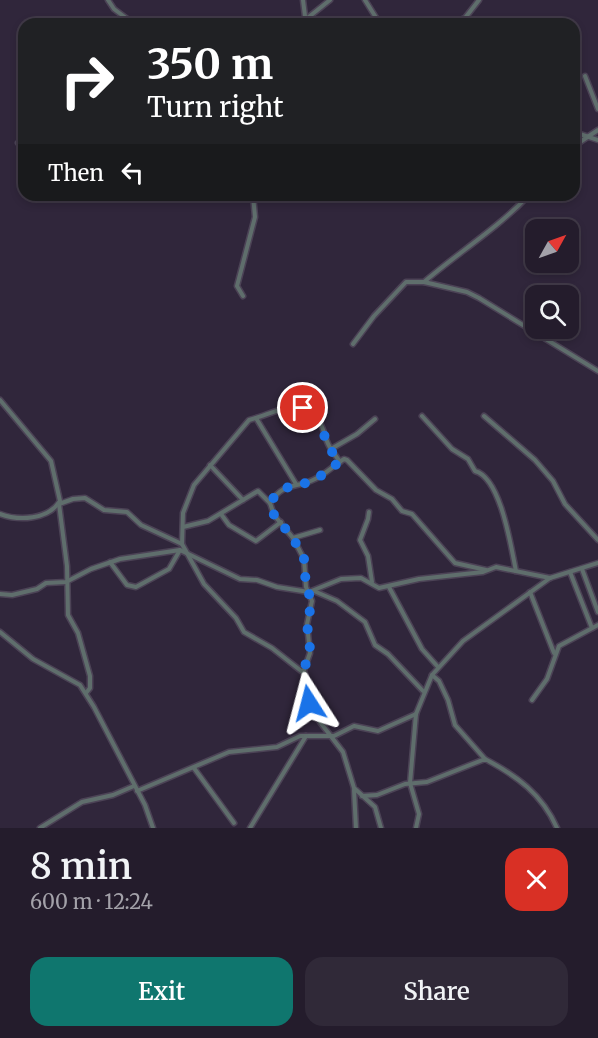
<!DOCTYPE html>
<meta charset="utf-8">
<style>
:root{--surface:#241c2c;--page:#302938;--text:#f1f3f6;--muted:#a3a1a9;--line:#413a48;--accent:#0f766e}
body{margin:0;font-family:Merriweather,serif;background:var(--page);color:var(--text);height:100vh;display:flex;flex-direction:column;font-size:22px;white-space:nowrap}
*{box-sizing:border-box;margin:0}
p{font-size:20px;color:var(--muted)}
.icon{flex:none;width:33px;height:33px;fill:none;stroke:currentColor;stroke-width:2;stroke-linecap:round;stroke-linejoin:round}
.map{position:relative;height:828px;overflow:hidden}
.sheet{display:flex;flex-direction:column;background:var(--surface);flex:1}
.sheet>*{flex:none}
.banner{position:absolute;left:18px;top:18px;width:562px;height:183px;border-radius:18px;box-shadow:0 3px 9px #0003,0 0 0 2px var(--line);background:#202124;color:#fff;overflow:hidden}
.needle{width:39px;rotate:50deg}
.controls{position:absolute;left:525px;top:219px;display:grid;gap:12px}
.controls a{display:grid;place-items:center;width:54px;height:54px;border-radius:12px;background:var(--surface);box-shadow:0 3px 9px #0003,0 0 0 2px var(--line);font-size:30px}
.pin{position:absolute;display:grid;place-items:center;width:51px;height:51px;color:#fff;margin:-26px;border:3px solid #fff;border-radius:50%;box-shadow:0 2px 6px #0007}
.me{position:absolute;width:66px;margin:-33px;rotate:351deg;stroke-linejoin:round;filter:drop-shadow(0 0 4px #0008)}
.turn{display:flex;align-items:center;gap:21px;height:126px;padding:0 30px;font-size:27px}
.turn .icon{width:78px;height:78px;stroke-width:2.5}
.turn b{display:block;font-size:42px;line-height:51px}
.then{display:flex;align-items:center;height:57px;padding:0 30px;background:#0003;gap:12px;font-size:22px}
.round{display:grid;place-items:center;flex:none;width:63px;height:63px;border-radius:18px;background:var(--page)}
.headline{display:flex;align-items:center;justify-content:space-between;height:102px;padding:0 30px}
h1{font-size:36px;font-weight:600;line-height:45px}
.cta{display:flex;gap:12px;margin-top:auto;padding:12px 30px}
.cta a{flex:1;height:69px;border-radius:18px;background:var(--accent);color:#fff;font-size:24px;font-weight:600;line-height:69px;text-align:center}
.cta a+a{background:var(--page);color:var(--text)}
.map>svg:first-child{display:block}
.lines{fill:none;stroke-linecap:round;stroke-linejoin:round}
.street-casing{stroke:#4c4356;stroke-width:7}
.street{stroke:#5f6e6c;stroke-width:4}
.route{stroke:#1a73e8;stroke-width:10;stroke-dasharray:0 18}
</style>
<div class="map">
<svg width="598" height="828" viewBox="0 0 598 828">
<rect width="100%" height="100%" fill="#30263b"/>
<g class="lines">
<g class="street-casing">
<g id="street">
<path d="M108 0 114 9 134 24"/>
<path d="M303 0 306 24"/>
<path d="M365 0 380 24"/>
<path d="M305 20 330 0"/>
<path d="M450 24 465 18 479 0"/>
<path d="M585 76 598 109"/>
<path d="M574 132 598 140"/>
<path d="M18 143 24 141"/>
<path d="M574 146 598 130"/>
<path d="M424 282 467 292 479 298 598 371"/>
<path d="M243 296 237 286 255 217 253 195"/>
<path d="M353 344 374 316 406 282H424C459 252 498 228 529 195"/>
<path d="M0 400 51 461 60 501C48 520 19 521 0 514"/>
<path d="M422 416 452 449 468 459 475 471C501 478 511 547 516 571"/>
<path d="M484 416 535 460 553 481 565 504 598 540"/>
<path d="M331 449 340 462"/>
<path d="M210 465 243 500"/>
<path d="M296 484 256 418C281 410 301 397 320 423 325 431 325 441 331 449L357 434 375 419"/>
<path d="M59 504 73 499 85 498 104 510 127 512 141 525 182 544 204 584 236 618 244 632 272 648 305 674"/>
<path d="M59 504 67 566 68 615 78 633 90 676V688L86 693"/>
<path d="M369 512 368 519 360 540 368 556 372 582"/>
<path d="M221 514 229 525 256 541 281 522"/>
<path d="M183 527 208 521 258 491 270 503"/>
<path d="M293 538 320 530"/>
<path d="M182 544 183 513 194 485 249 420 256 418"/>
<path d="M110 562 127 585 136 587 169 569 180 550"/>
<path d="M582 569 598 612"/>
<path d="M570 572 592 628"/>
<path d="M389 587 422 649 438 667"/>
<path d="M314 591 337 601 365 622 375 645 388 654 423 691"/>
<path d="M530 592 554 653"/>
<path d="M0 594 12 595 37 589 46 583 66 582 91 569 120 559 180 550 240 579 257 580 277 587 309 592 341 579 361 578 379 588 419 579 483 572 496 567 550 578"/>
<path d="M0 632 33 659 80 685 94 707 145 805 153 828"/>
<path d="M432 675 439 681 448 700 455 725 485 759"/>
<path d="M532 700 547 679 559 646 598 625"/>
<path d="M194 768 234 823"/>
<path d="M354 790 356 828"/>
<path d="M137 791 229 752 277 747 300 736H334L354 726 378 731 416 714"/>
<path d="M362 796 377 795 405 784 427 782 485 759C517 776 542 794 557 828"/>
<path d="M40 828 82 802 113 795 134 786"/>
<path d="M250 828 306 736"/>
<path d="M381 828 375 807 354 788 343 752 320 722 309 703 304 670 310 653 307 624 312 601 306 587 304 559 293 538 274 515 270 503C284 481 296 489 315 479 326 474 334 465 344 459L347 460 376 490 392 499 402 511 412 514 455 563 486 570"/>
<path d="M416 828 419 814 410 783 416 714 432 675 463 641 550 578 598 563"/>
</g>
</g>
<use href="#street" class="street"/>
</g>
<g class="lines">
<path class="route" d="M303 408 320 424 329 448 340 462C332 467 324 474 316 479 296 489 284 481 270 503L274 515 293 538 304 559 306 587 312 601 307 624 310 649 304 670 309 703"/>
</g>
</svg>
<div class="controls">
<a><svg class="needle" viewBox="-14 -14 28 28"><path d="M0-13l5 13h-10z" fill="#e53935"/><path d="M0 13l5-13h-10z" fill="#a3a1a9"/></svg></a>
<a><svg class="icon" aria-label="search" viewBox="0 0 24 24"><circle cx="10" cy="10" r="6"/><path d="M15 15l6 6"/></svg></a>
</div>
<div class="pin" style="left:303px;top:408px;background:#d93025"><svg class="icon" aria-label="arrive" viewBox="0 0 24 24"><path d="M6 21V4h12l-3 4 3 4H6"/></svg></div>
<svg class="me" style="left:309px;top:703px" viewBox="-20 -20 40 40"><path d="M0-17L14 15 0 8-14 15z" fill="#1a73e8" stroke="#fff" stroke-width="4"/></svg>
<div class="banner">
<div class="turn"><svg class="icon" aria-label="right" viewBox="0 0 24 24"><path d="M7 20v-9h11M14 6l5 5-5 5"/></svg><div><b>350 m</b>Turn right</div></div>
<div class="then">Then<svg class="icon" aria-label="left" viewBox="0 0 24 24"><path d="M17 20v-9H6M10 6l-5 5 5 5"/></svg></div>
</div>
</div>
<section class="sheet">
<div class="headline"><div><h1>8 min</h1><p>600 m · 12:24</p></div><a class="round" style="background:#d93025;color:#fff"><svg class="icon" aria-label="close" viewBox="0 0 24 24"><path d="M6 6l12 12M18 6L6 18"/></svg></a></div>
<div class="cta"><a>Exit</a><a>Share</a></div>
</section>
